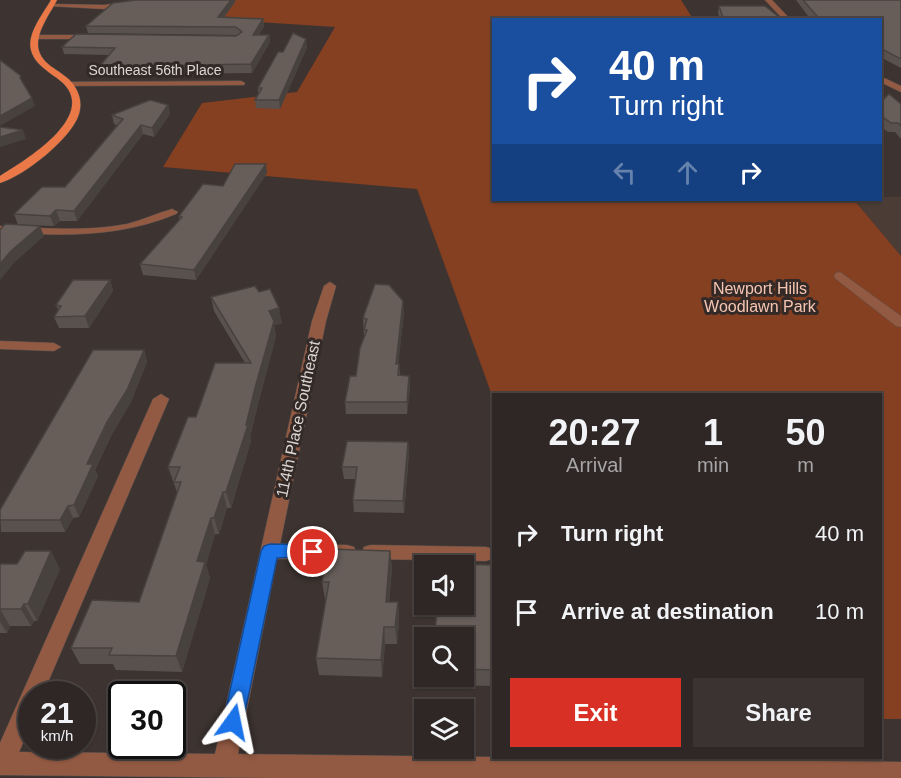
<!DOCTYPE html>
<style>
:root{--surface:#2e2725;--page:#3a3332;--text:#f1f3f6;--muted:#a7a5a7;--line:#494442;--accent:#d93025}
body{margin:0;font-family:Arial,sans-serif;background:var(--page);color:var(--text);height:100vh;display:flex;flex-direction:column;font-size:22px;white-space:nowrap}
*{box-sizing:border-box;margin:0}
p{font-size:20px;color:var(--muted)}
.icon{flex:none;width:33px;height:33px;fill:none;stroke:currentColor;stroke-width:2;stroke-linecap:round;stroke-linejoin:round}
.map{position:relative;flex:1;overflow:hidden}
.sheet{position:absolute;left:492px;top:393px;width:390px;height:366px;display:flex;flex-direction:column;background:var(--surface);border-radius:0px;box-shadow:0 2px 4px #0004,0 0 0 2px var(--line)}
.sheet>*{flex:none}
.guide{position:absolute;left:492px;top:18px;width:390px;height:183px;border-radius:0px;box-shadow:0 2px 4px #0004,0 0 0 2px var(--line);background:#1a4fa0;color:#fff;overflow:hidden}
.tools{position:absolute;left:414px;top:555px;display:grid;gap:12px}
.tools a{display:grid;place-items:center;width:60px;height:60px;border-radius:0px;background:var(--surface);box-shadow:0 2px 4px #0004,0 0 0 2px var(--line);font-size:30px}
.speed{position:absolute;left:18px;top:681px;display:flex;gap:12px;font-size:30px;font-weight:700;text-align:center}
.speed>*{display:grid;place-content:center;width:78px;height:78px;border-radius:50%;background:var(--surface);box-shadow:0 2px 4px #0004,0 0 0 2px var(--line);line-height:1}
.speed small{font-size:15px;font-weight:400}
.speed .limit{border:3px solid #111;border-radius:9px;background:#fff;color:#111}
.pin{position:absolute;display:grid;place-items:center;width:51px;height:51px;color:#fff;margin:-26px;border:3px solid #fff;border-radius:50%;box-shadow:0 2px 6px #0007}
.me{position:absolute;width:66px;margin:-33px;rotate:12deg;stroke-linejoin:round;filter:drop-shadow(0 0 4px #0008)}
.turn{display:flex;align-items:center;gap:21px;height:126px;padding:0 18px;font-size:27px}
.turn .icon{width:78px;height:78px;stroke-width:2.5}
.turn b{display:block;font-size:42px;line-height:51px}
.lanes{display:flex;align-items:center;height:57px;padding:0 18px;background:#0003;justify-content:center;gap:30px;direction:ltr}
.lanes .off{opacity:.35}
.eta{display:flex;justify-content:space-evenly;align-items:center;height:102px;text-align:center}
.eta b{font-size:36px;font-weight:800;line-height:42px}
.action{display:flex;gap:12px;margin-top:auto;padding:12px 18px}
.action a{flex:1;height:69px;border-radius:0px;background:var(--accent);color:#fff;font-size:24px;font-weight:800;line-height:69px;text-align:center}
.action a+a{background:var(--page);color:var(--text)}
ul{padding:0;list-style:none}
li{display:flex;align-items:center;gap:18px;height:78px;padding:0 18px}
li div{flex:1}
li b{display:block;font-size:22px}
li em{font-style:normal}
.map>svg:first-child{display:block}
.built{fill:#4b3c36}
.green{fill:#853f21}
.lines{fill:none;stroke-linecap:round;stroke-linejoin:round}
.minor-casing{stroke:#5a514f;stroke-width:1}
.major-casing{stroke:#5a514f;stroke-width:1}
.minor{fill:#935a43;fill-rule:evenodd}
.major{fill:#eb7847;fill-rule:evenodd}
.wall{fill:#59514d}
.shaded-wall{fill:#48423f}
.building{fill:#675e5a;stroke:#48423f;stroke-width:1.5}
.route{fill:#1a73e8;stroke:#114b97;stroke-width:1.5}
.labels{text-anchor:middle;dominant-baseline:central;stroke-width:6;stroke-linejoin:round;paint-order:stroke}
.far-street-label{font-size:14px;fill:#dcd7d5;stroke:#332a27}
.park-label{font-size:16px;fill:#f6c5b2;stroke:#332a27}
.street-label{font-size:16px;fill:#dcd7d5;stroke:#332a27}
</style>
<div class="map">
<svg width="901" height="778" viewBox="0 0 901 778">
<rect width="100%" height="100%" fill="#3d3431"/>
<path class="built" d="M881 197H901V256L854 200H880Z"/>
<path class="green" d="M207 0H681L693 19 494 20V200H854L901 256V719H881L880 394H494L493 398 417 189 163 167 202 103 297 92 335 27 193 18Z"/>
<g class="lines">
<g class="minor-casing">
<g id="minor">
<path d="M765 0H772L791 20H784Z"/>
<path d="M127 2 129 5 104 9 48 6 51 4 104 5Z"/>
<path d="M36 35H93L97 37 93 39H33Z"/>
<path d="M880 76 901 86V92L880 82Z"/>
<path d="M241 81 245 83 244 85 69 86 65 84 69 82Z"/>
<path d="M172 209 178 212 176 214C118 238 61 236 0 232V226C42 228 85 232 127 224 143 220 157 213 172 209Z"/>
<path d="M840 272 901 316V327L896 326 836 279 834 276 836 273Z"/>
<path d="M330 282 336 286 326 321 280 544 347 545 354 547 356 552 354 557 347 559H277L238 754 901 762V778H275L0 775V743L153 399 161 394 169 399 43 694H32V723L19 752 215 754 312 321 324 286Z"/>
<path d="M0 341 54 343 61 347 54 351 0 349Z"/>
<path d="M371 545 486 547 493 549 494 558 486 561 371 559 364 557 362 552 364 547Z"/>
</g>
</g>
<g class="major-casing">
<path id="major" d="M51 0H57C50 14 34 34 39 51 44 68 67 72 75 87 80 95 82 104 79 114 72 138 24 176 0 183V176C24 161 98 117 63 83 52 73 35 66 31 50 27 33 43 14 51 0Z"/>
</g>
<use href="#minor" class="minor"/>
<use href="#major" class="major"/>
</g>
<g class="wall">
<path d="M796 0H901V68L880 57V20H811Z"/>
<path d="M235 2 224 17 263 19 264 26 259 35H269L270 42 252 73 101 75 99 67 109 55 64 54 62 47 236 36 237 35 88 33 86 26Z"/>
<path d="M719 6 783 20H720L718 13Z"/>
<path d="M307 47 280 109 256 108 255 100 258 94V88L283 52Z"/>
<path d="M880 99 901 104V139L895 132H888L880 126Z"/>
<path d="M168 105 170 114 154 137 143 134 77 221H60L54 226 18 225 14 214 65 187 117 125 114 124 112 115Z"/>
<path d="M267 173 196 280 143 275 140 264 179 220V216L223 186Z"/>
<path d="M110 280 113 291 89 328H59L54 317 58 310 56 305Z"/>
<path d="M259 292 282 323 274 325 276 336 258 404 250 437 251 441 231 508H227L219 534H215L206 565 210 578 182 672 116 670 113 664H80L71 648 139 602 177 492 168 467 196 417 245 363 214 311 211 297Z"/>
<path d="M404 312 398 364H399L400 375 409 376 410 387 407 414H346L345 402 356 376 364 338 363 318Z"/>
<path d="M144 350 147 362 131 402 112 434 95 470 98 476 79 517 73 518 65 532H1L0 510Z"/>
<path d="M408 442 409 453 404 513 354 512 353 500 356 479H344L342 467Z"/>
<path d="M390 551 392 568 389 602H398L399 620 397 644H385L382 677 319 675 316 658 326 599H325L322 582Z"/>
<path d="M0 564 60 569 37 621H34L31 626H10L7 633H0Z"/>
<path d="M494 565V686L434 685V676H464V638Z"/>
</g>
<g class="shaded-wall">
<path d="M231 0H235V2L219 24 218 17Z"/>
<path d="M263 19 264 26 255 42 253 35Z"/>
<path d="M269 35 270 42 252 73 251 64Z"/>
<path d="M306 39 307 47 280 109 279 100Z"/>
<path d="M32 98 35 106 0 126V116Z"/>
<path d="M168 105 170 114 154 137 152 128Z"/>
<path d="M141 125 143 134 77 221 74 211Z"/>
<path d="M23 130 26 139 0 147V137Z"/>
<path d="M266 164 267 173 196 280 194 270Z"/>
<path d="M56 210 60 221 54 226 50 216Z"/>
<path d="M40 226 44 236 15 262 0 280V264L11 251Z"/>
<path d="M110 280 113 291 89 328 85 316Z"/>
<path d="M403 301 404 312 397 375 396 364Z"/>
<path d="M279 308 282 323 274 325 276 336 258 404 250 437 251 441 231 508 226 492 246 425 269 311Z"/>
<path d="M144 350 147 362 131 402 112 434 95 470 98 476 79 517 74 505 87 464Z"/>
<path d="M409 376 410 387 407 414V402Z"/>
<path d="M408 442 409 453 404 513 403 501Z"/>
<path d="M223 492 227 508 219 534 214 518Z"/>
<path d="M68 506 73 518 65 532 60 520Z"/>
<path d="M211 518 215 534 206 565 210 578 182 672 176 656 197 561Z"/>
<path d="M51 551 60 569 37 621 28 604Z"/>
<path d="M390 551 392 568 388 619 386 602Z"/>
<path d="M398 602 399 620 397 644 395 627Z"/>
<path d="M24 604 34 621 31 626 21 609Z"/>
<path d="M0 609 10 626 7 633 0 622Z"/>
<path d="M384 627 385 644 382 677 381 660Z"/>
</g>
<g class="building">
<path d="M136 0H231L218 17 263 19 253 35H269L251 64 99 67 115 48 62 47 76 34 236 36 242 32 236 27 86 26 113 3Z"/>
<path d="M803 0H901V59L880 48V20H823L817 16Z"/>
<path d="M719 6H765L783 20H724Z"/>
<path d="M293 33 306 39 279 100H255L262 88H258L278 52H283Z"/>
<path d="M0 60 21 76 20 78 32 98 0 116Z"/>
<path d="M889 94 901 104V126L898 123H891L880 115V99H884Z"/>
<path d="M150 100 168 105 152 128 141 125 74 211 56 210 50 216 14 214 42 187H65L123 119 112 115Z"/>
<path d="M0 127 23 130 0 137Z"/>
<path d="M235 164H266L194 270 140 264 182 217 179 216 203 184 223 186Z"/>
<path d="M5 224 40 226 11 251 0 264V230Z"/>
<path d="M73 280H110L85 316 54 317 61 306 56 305Z"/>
<path d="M375 284 389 285 403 301 396 364H399L398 375 409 376 407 402H345L350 376H356L360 348 367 330H364L367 319 363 318Z"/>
<path d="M255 286 259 292 270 289 279 308 269 311 274 321 255 388 246 425H248L226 492H223L214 518H211L197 561 205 562 176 656 109 655 112 648H71L92 600 139 602 181 482H174L180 467H168L188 417H196L215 363H251L211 297Z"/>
<path d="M93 350H144L127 390 107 422 87 464H93L74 505 68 506 60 520H0V510Z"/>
<path d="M347 441 408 442 403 501 353 500 357 467H342Z"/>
<path d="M328 549 390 551 386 602H398L395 627H384L381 660 316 658 329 582H322Z"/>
<path d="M25 551H51L28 604H24L21 609H0V564H17Z"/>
<path d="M439 564 494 565V670L464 669V638H435L437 604H464V566H438Z"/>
</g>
<path class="route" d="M270 544 313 545 319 547 321 552 319 556 277 558 243 722 240 728 233 731 226 728 223 722 261 551 264 546Z"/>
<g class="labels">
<g class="far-street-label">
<text x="155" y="70">Southeast 56th Place</text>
</g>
<g class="park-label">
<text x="760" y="288">Newport Hills<tspan x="760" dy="18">Woodlawn Park</tspan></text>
</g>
<g class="street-label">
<text transform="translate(298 419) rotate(-78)">114th Place Southeast</text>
</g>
</g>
</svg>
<div class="tools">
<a><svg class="icon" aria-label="sound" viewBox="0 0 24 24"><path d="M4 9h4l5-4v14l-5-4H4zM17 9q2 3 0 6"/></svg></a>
<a><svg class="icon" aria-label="search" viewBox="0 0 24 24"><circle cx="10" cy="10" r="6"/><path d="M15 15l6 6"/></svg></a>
<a><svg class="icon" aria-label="layers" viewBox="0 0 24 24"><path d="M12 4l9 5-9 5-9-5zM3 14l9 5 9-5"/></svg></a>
</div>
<div class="speed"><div>21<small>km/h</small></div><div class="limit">30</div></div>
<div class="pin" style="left:313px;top:552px;background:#d93025"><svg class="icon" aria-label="arrive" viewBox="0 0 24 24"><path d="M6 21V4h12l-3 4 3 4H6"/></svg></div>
<svg class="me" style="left:233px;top:722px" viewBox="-20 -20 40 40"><path d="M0-17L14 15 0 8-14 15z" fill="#1a73e8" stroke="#fff" stroke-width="4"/></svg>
<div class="guide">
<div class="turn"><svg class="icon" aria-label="right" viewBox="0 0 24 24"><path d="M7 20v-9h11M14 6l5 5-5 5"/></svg><div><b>40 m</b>Turn right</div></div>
<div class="lanes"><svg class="icon off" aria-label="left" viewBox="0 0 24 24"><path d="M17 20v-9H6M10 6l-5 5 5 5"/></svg><svg class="icon off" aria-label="ahead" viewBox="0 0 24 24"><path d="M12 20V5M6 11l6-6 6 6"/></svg><svg class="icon" aria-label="right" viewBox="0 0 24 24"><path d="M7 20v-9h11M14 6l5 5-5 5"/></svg></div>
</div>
<section class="sheet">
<div class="eta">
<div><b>20:27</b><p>Arrival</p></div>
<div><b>1</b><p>min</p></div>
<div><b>50</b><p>m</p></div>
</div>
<ul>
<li><svg class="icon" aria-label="right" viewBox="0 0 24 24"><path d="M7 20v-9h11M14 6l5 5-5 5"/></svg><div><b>Turn right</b></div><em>40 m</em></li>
<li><svg class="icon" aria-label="arrive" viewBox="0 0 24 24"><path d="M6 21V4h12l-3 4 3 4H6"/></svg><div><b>Arrive at destination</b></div><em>10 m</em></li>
</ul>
<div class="action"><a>Exit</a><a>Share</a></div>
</section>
</div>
